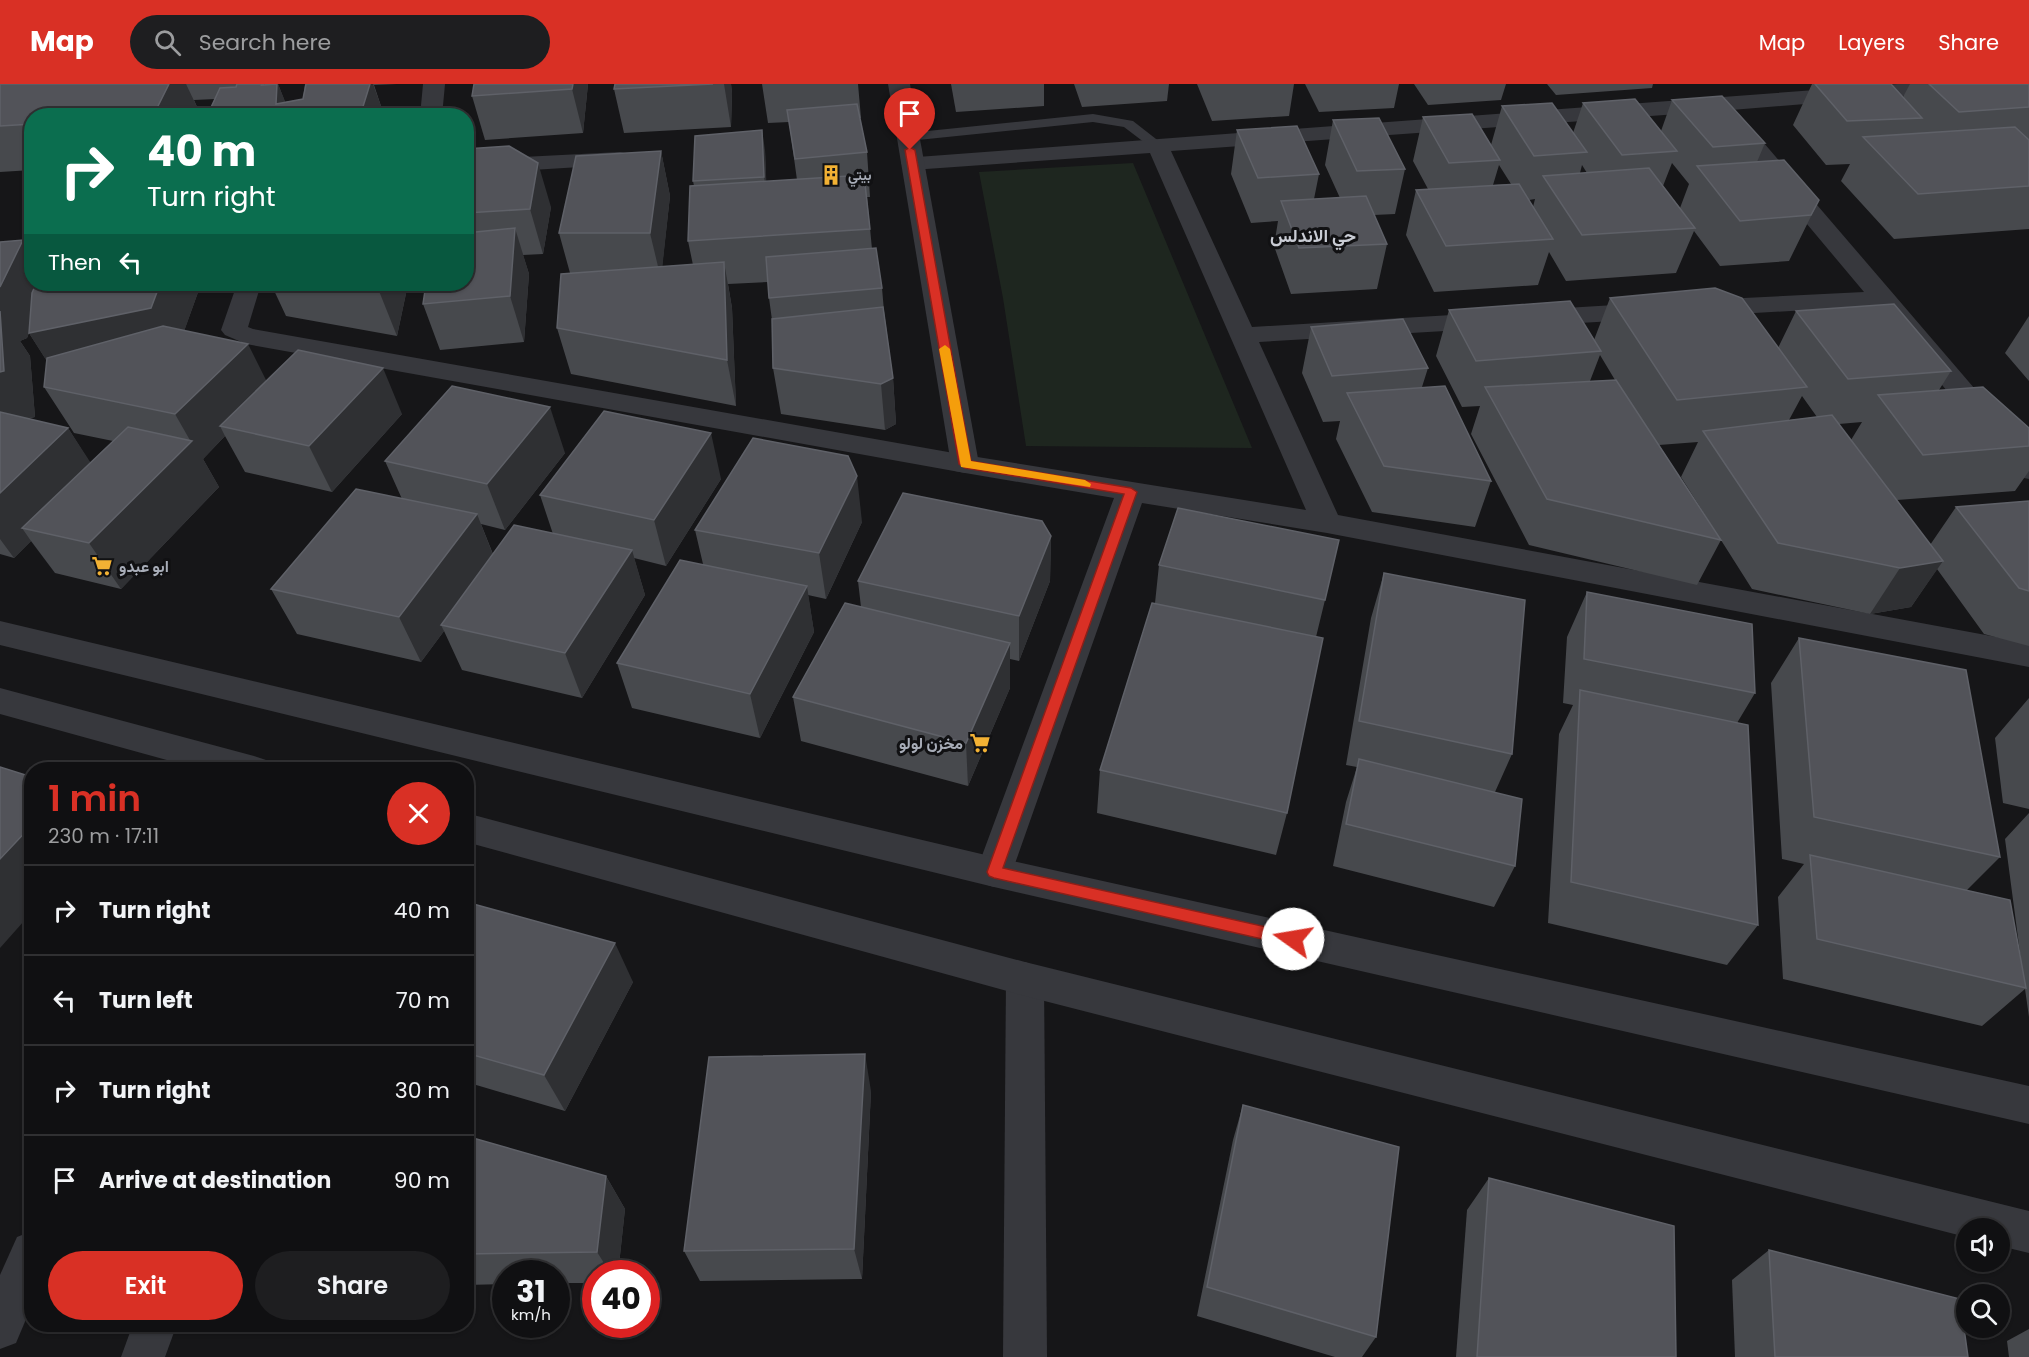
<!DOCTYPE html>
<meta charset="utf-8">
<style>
:root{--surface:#101012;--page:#1e1e20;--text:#f1f3f6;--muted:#9c9d9f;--line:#303032;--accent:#d93025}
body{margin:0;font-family:Poppins,Vazirmatn,sans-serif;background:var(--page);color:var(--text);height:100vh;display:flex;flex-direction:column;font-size:22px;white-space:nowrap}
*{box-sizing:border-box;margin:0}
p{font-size:20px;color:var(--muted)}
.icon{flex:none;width:33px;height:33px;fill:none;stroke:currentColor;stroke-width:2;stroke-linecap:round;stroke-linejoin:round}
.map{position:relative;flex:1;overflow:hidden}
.drawer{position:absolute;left:24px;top:678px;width:450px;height:570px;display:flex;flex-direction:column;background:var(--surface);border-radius:24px;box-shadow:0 2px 4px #0004,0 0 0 2px var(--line)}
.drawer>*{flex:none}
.guide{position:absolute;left:24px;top:24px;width:450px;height:183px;border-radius:24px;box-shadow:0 2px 4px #0004,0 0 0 2px var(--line);background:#0b6e4f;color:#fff;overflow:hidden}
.tools{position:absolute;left:1956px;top:1134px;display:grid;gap:12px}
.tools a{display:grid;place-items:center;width:54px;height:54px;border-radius:50%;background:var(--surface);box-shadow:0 2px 4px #0004,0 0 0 2px var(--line);font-size:30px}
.speed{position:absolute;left:492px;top:1176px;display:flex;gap:12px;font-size:30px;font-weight:700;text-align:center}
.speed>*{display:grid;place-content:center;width:78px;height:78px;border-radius:50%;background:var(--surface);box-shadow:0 2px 4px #0004,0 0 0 2px var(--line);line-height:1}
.speed small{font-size:15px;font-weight:400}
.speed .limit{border:9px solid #d22;background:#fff;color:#111}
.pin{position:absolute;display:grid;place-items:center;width:51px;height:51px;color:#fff;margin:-62px -26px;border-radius:50% 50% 50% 0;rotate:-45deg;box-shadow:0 0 6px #0007}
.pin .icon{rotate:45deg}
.me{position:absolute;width:66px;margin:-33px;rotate:283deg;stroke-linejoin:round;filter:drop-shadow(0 0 4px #0008)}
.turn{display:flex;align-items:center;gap:21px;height:126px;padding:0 24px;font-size:27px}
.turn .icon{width:78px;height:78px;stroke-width:2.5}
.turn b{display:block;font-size:42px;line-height:51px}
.then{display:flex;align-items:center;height:57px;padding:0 24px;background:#0003;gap:12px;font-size:22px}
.round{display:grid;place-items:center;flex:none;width:63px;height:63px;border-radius:32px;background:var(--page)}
.headline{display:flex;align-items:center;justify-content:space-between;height:102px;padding:0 24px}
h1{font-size:36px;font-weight:600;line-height:45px;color:var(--accent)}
.action{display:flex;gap:12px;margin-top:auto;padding:12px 24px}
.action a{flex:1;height:69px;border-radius:36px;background:var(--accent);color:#fff;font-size:24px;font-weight:600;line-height:69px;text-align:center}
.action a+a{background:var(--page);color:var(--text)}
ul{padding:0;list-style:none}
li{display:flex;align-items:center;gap:18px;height:90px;padding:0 24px;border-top:2px solid var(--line)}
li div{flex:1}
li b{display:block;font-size:22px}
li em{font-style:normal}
header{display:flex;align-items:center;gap:36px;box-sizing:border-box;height:84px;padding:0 30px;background:var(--accent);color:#fff}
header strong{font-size:28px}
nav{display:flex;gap:33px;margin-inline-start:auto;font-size:21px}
.search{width:420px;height:54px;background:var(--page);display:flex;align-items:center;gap:15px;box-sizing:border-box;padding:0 21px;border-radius:33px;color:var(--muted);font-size:22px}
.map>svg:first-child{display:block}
.green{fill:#1e261f}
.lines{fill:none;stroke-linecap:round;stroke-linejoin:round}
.service{fill:#37383d;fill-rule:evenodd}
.minor{fill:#37383d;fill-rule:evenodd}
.tertiary{fill:#37383d;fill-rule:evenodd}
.wall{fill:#47494d;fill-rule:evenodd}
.shaded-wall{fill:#2f3033}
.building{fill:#525359;stroke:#5f6168;stroke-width:1.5}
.route{fill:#d93025;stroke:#8d1f18;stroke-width:1.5}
.slow{fill:#f59e0b}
.labels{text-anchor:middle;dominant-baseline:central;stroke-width:6;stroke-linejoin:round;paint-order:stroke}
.far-poi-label{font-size:14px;font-weight:bold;fill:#a8adb8;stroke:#111113;text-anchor:start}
.poi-label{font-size:16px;font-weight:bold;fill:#a8adb8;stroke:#111113;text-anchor:start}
.far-district-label{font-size:18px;font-weight:bold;fill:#c9ccd4;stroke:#111113}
</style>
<header>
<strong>Map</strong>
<div class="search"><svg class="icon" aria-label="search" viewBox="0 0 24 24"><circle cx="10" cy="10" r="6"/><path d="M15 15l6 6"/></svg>Search here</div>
<nav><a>Map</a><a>Layers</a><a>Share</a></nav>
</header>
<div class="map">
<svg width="2029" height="1273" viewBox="0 0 2029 1273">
<rect width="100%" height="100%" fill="#161618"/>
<path class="green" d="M1133 79 1252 364 1026 362 1003 214 979 88Z"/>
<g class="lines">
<path class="service" d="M1093 30 1133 37 1165 62 1163 65H1153L1124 43 1093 38 908 57 901 53 908 49Z"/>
<g class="minor">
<path d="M423 0H445L442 32H420Z"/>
<path d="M1897 0H1985L1981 4 1974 6 1719 27 1171 67 1252 243 1648 219 1657 222 1661 227 1657 232 1648 235 1259 258 1338 431 2029 559V583L1327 449 1142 419 1012 788 1007 799 994 803 981 799 976 788 1114 414 965 389 246 260 225 251 221 246 237 200H261L248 243 253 245 965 371 1306 426 1150 69 912 86 904 84 901 79 904 74Z"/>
<path d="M1731 28 1739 30 2029 368V395L2019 393 1876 222 1703 232 1694 229 1690 224 1694 219 1703 216 1864 208 1723 40 1720 35 1723 30Z"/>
<path d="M620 68 628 70 631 75 628 80 466 90V76Z"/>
<path d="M1025 878 1038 883 1044 895 1047 1273H1003L1006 895 1012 883Z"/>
<path d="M32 1147V1221L16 1259 0 1265V1191L17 1153Z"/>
<path d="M133 1240H177L165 1273H121Z"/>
</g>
<g class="tertiary">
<path d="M888 0H910L979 380 975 387 965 389 955 387 951 380Z"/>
<path d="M0 537 994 773 2029 1002V1040L994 803 0 561Z"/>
<path d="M0 604 254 672 266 676 271 686H203L0 630Z"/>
<path d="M466 729 1025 878 2029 1127V1169L2000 1162V1144H1966V1153L1025 912 466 758Z"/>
</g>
</g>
<g class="wall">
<path d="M0 0H278L285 18 303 15 305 0H397L374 1 381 22 379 32H207L215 15 194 16 198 25 195 32H32V86L0 88Z"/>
<path d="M588 0 583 49 485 56 472 12Z"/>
<path d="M615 0H731L732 9 731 43 624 49 614 5Z"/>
<path d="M762 0H858L861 34H860L867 68 870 113H867L872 165 882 204 884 227 893 294 896 340 885 346 781 330 773 284 772 236 769 214 768 198 728 200 732 224 736 322 571 290 557 244 570 189 559 149 661 67 670 112 662 183 693 181 688 157 694 102 693 97 765 66 766 98 797 96 789 38 768 39Z"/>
<path d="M951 0H1044V22L956 28Z"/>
<path d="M1074 0H1169L1167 17 1082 23Z"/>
<path d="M1197 0H1294L1289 32 1212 37Z"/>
<path d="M1305 0H1399L1394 24 1319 28Z"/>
<path d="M1414 0H1506L1501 16 1428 21Z"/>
<path d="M1547 0H1653L1652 4 1556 11Z"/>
<path d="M1812 0H1891L1903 13 1910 0H2029V145L1894 155 1841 97 1850 80 1826 81 1793 41Z"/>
<path d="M1672 16 1765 59 1757 78 1819 116 1789 177 1720 182 1694 147 1676 189 1566 197 1549 168 1538 201 1434 208 1406 151 1416 106 1428 105 1413 77 1423 33 1491 61 1502 22 1573 49 1583 19 1661 47ZM1672 79 1689 100 1680 124 1663 102ZM1499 81 1511 100 1493 101ZM1582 81 1587 89H1580ZM1535 115 1533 123 1529 116Z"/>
<path d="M1333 36 1405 85 1395 130 1374 131 1387 160 1377 205 1291 210 1274 162 1278 137 1251 139 1231 90 1237 46 1319 90 1314 115 1340 114 1325 81Z"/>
<path d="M466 65 551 123 543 170 523 171 529 190 524 258 440 266 423 220 466 200Z"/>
<path d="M0 158 32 200H201L184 247 266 297 402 330 332 408 245 388 225 352 203 375 219 403 121 505 55 489 31 457 14 474 0 470ZM29 249 47 277 44 303 74 349 113 357 90 379 68 344 27 335 35 333 30 272 20 257 27 254Z"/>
<path d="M271 200H408L397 252 286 232Z"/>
<path d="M1610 214 1778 264 1796 227 1951 287 1939 306 2029 344V387L2015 407 1897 416 1930 461 1956 423 2029 417V562L1984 550 1937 485 1911 523 1870 530 1752 505 1681 393 1698 358 1659 361 1721 456 1697 501 1529 461 1471 350 1480 322 1462 323 1436 272 1449 226 1594 256ZM1600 271 1615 296 1590 297ZM1802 312 1817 333 1789 336ZM1862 338 1851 356 1839 340Z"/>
<path d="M2029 232V297L2005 269Z"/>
<path d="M1311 243 1428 284 1422 303 1491 397 1475 443 1372 428 1336 355 1340 337 1323 338 1302 289Z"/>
<path d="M565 369 505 446 481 440 493 470 553 450 540 411 721 395 666 482 634 474 645 511 582 614 462 586 444 547 421 578 297 550 271 505 402 415 385 377Z"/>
<path d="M862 438 826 515 808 511 814 548 760 654 632 624 617 579 703 480 695 446Z"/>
<path d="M1051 452 1050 497 1019 577 1010 575V604L968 702 801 657 793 613 861 523 858 497Z"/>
<path d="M1159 481 1325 516 1316 553 1287 729 1276 771 1097 729 1100 686 1155 519Z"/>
<path d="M1384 489 1512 670 1495 708 1515 782 1494 823 1333 782 1346 718 1357 683 1346 681 1371 534Z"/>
<path d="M1587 508 1755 609 1737 639 1758 841 1727 881 1548 839 1559 650 1573 621 1563 619 1567 553Z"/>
<path d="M1799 554 2000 773 1967 806 2022 884 2005 755 2029 729V933L2025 905 1982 942 1783 895 1778 813 1804 780 1782 775 1771 599Z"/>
<path d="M2029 614V725L2003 719 1995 654Z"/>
<path d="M466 818 633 898 565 1027 466 998Z"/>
<path d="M871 1007 862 1195 700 1197 684 1167Z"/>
<path d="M1243 1021 1376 1253 1362 1273H1335L1197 1232 1233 1056Z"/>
<path d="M466 1052 606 1092 625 1125 618 1190H596V1199H556V1190H506V1200L466 1201Z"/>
<path d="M1489 1094 1676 1273H1456L1467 1126Z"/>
<path d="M1769 1166 1968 1273H1735L1732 1196Z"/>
<path d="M2029 1245V1273H2009L2007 1257Z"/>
</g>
<g class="shaded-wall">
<path d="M169 0H186L198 25 195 32H153Z"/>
<path d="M260 0H278L289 27 277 22Z"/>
<path d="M370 0H373L381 22 379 32H362L361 29Z"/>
<path d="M573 0H588L583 49 572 5Z"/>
<path d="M724 0H731L732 9 731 43Z"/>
<path d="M762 46 765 66 767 113 764 93Z"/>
<path d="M661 67 670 112 661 195 650 149Z"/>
<path d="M538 79 551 123 543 170 530 125Z"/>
<path d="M515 144 529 190 524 258 510 212Z"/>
<path d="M23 156 32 169V200H201L176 270 58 295 29 249 27 254 20 257 30 272 35 333 0 339V203Z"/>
<path d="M724 178 732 224 736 322 727 276Z"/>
<path d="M381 200H408L397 252 379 207Z"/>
<path d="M248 260 271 306 220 342 225 352 203 375 219 403 121 505 89 459 191 358 175 330Z"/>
<path d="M383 284 402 330 332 408 309 362Z"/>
<path d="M893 294 896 340 885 346 881 300Z"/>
<path d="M550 323 565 369 505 446 487 400Z"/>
<path d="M68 344 98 390 22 444 31 457 14 474 0 455V409Z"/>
<path d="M711 349 721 395 666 482 654 436Z"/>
<path d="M857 392 862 438 826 515 819 469Z"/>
<path d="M477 430 495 476 441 541 444 547 421 578 399 533Z"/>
<path d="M1051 452 1050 497 1019 577V532Z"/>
<path d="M632 466 645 511 582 614 565 569Z"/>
<path d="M1943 477 1911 523 1870 530 1900 484Z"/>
<path d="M807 502 814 548 760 654 750 610Z"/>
<path d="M1010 559V604L968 702 966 659Z"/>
<path d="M32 741V828L0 864V775Z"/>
<path d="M615 859 633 898 565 1027 544 991Z"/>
<path d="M865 970 871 1007 862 1195 854 1165Z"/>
<path d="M606 1092 625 1125 618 1190H611L597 1168Z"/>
</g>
<g class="building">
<path d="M0 0H169L153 32H32V40L0 42Z"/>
<path d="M237 0H263L262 1 277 0 276 20 303 15 306 0H370L361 29 321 32H207L220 4 236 3Z"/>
<path d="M474 0H573L572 5 472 12Z"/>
<path d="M615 0H713L614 5Z"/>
<path d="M1815 0H1891L1922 34 1847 37Z"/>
<path d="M1929 0H2029V23L1959 28Z"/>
<path d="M1722 12 1765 59 1713 63 1672 16Z"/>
<path d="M1635 15 1677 67 1622 71 1583 19Z"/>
<path d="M1552 19 1587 68 1534 72 1502 22Z"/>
<path d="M857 20 867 68 795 75 787 26Z"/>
<path d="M1472 30 1500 76 1449 79 1423 33Z"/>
<path d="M1379 34 1405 85 1357 87 1333 36Z"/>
<path d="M1297 42 1319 90 1258 94 1237 46Z"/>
<path d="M2015 43 2029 56V102L1918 110 1863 53Z"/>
<path d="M762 46 764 93 693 97 695 52Z"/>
<path d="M509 62 538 79 530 125 466 129V65Z"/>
<path d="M661 67 650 149H559L576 72Z"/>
<path d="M1784 76 1819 116 1811 131 1740 137 1697 82Z"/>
<path d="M1649 84 1695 144 1582 151 1543 92Z"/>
<path d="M864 91 870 145 688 157 690 102Z"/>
<path d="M1519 100 1553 155 1446 162 1416 106Z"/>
<path d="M1366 112 1387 160 1299 164 1281 117Z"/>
<path d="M515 144 510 212 423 220 426 200H466V149Z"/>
<path d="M23 156 0 203V158Z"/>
<path d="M876 164 882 204 769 214 766 173Z"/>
<path d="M724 178 727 276 557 244 561 190Z"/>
<path d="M36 200H160L151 224 29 249 32 209Z"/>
<path d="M339 200H381L379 207Z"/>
<path d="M1715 204 1742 214 1807 303 1677 316 1610 214Z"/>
<path d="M1570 217 1601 267 1476 277 1449 226Z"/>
<path d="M1894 220 1951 287 1848 295 1796 227Z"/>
<path d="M883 223 893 294 881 300 773 284 772 235Z"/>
<path d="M0 227 4 287 0 288Z"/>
<path d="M1403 235 1428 284 1332 292 1311 243Z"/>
<path d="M163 242 248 260 175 330 44 303 47 274Z"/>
<path d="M298 266 383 284 309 362 220 342Z"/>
<path d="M1616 296 1721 456 1547 415 1485 303Z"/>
<path d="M452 302 550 323 487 400 385 377Z"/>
<path d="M1445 302 1491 397 1384 382 1347 309Z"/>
<path d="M1983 303 2029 344V362L1923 371 1878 311Z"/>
<path d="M604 327 711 349 654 436 540 411Z"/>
<path d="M0 328 68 344 0 409Z"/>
<path d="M1832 331 1943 477 1900 484 1778 459 1703 347Z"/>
<path d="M128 343 192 357 89 459 22 444Z"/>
<path d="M753 354 848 372 857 392 819 469 695 446Z"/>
<path d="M356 405 477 430 399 533 271 505Z"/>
<path d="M903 409 1042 437 1051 452 1019 532 858 497Z"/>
<path d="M2029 417V507L2019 504 1956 423Z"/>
<path d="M1178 424 1339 456 1325 516 1159 481Z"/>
<path d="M514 441 632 466 565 569 441 541Z"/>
<path d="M680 476 807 502 750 610 617 579Z"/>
<path d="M1384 489 1525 516 1512 670 1359 637Z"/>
<path d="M1587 508 1752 540 1755 609 1584 575Z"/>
<path d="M845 519 1010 559 966 659 793 613Z"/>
<path d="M1152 519 1323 554 1287 729 1100 686Z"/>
<path d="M1799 554 1966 586 2000 773 1814 733Z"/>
<path d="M1580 606 1748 641 1758 841 1571 798Z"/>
<path d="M1359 675 1522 715 1515 782 1346 740Z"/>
<path d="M0 683 32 693V741L0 775Z"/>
<path d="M1810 771 2010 816 2026 904 1817 855Z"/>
<path d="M466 818 615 859 544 991 466 969Z"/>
<path d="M865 970 854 1165 684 1167 709 973Z"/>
<path d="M1243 1021 1399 1063 1376 1253 1207 1203Z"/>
<path d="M466 1052 606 1092 597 1168 466 1170Z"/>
<path d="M1489 1094 1674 1142 1676 1273H1477Z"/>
<path d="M1769 1166 1960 1215 1968 1273H1775Z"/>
</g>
<path class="route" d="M910 63 915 66 971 377 1131 404 1137 408 1003 784 1293 849 1299 851 1301 855 1299 860 1293 862 994 794 989 792 987 788 1124 410 965 384 959 380 905 66Z"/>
<path class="slow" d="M945 261 950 265 971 377 1085 396 1091 400 1090 403 961 383 939 265Z"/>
<defs>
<g id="building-bare" transform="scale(1.62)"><path d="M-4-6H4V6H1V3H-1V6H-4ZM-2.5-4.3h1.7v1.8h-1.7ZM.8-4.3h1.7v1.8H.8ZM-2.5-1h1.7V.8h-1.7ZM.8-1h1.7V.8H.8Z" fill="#f2b134" stroke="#111113" stroke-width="2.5" paint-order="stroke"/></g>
<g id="supermarket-bare" transform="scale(1.62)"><path d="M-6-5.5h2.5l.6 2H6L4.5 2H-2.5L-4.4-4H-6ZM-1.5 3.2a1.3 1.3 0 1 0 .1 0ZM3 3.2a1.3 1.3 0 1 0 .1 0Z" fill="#f2b134" stroke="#111113" stroke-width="2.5" paint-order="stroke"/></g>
</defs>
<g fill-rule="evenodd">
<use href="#building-bare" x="831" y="91"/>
<use href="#supermarket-bare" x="102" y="482"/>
<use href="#supermarket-bare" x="980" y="659"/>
</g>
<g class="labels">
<g class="far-poi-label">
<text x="848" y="91">بيتي</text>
</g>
<g class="poi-label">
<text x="119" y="482">ابو عبدو</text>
<text x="963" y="659" text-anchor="end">مخزن لولو</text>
</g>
<g class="far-district-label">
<text x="1313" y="151">حي الاندلس</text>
</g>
</g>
</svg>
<div class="tools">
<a><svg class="icon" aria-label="sound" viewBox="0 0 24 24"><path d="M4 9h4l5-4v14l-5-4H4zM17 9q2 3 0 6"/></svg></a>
<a><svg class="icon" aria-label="search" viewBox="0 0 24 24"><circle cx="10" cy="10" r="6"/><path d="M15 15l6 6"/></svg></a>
</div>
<div class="speed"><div>31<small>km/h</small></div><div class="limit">40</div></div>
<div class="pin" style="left:910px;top:66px;background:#d93025"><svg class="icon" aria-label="arrive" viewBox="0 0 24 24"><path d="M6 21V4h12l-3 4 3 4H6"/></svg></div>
<svg class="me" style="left:1293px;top:855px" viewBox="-20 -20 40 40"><circle r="19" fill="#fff"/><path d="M0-13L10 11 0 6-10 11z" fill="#d93025"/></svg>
<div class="guide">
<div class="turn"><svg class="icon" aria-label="right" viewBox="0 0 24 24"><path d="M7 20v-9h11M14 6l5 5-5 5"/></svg><div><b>40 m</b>Turn right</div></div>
<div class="then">Then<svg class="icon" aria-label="left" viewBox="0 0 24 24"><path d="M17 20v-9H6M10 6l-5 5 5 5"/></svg></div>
</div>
<section class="drawer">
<div class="headline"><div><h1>1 min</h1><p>230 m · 17:11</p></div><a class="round" style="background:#d93025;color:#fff"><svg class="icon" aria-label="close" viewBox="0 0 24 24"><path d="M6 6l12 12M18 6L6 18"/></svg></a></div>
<ul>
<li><svg class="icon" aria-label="right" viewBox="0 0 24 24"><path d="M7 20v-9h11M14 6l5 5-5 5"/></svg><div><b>Turn right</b></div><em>40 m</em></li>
<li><svg class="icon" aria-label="left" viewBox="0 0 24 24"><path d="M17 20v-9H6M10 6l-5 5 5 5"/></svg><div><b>Turn left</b></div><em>70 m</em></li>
<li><svg class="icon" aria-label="right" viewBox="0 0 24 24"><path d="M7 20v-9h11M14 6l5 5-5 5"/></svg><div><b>Turn right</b></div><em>30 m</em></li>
<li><svg class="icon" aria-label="arrive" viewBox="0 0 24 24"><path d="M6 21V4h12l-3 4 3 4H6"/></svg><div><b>Arrive at destination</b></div><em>90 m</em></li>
</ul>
<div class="action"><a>Exit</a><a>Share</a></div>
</section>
</div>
